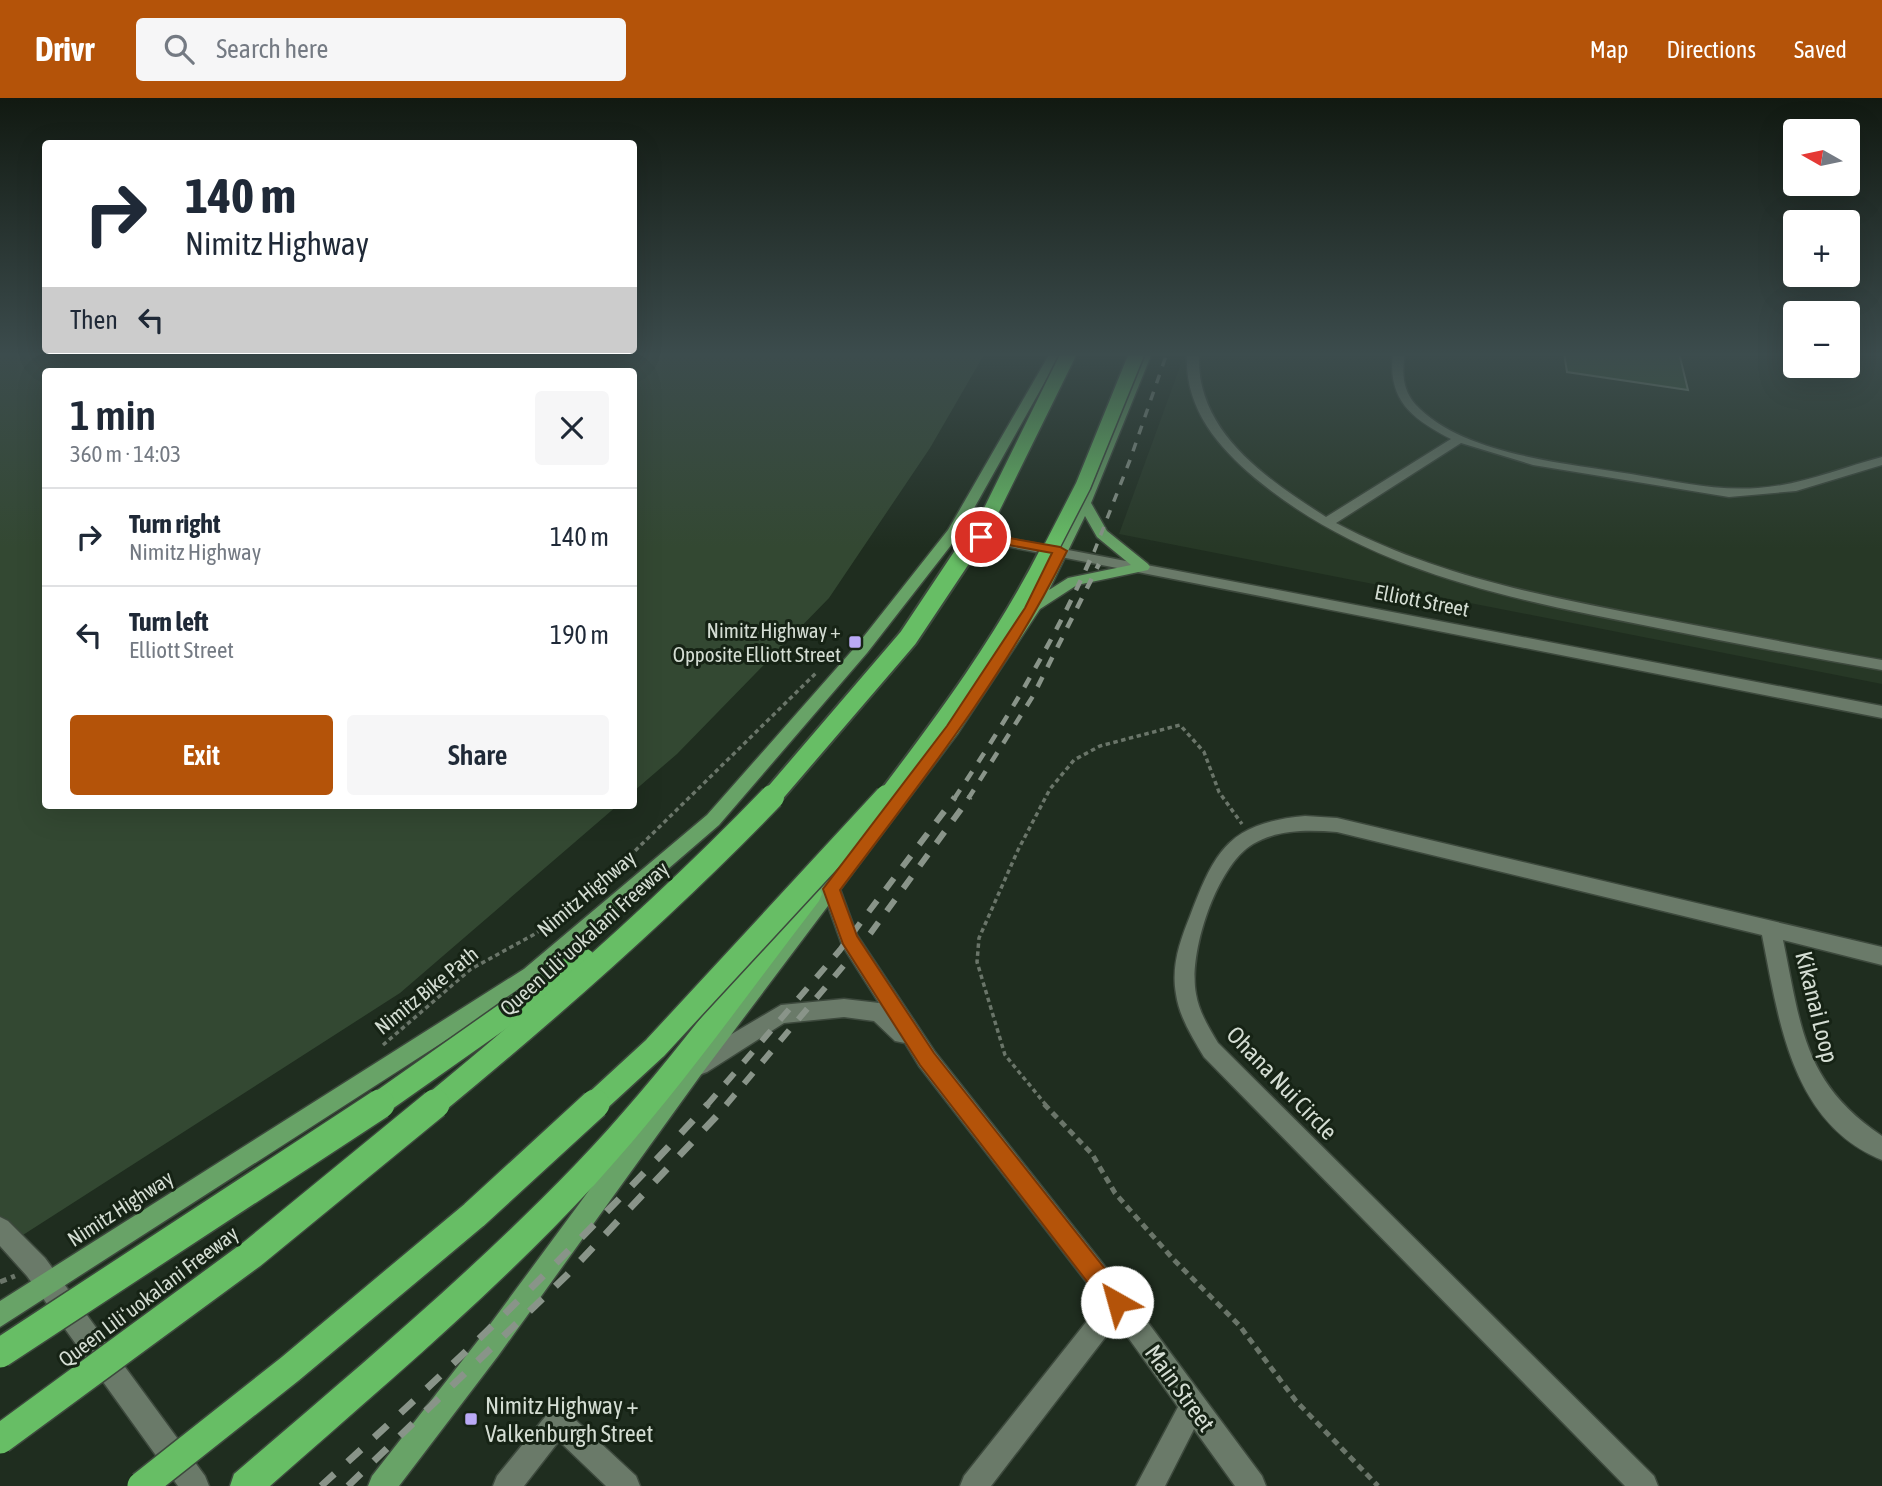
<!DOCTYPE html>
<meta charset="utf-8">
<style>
:root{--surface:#fff;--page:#f6f6f7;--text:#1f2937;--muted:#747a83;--line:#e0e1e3;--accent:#b45309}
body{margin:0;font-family:"Asap Condensed",sans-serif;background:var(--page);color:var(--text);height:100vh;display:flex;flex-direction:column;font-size:26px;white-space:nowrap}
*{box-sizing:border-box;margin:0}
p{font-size:23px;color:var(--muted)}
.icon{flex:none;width:38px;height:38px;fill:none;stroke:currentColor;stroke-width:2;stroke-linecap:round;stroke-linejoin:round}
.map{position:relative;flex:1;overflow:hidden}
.panel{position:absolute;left:42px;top:270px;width:595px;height:441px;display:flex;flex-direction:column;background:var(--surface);border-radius:7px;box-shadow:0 7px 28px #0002}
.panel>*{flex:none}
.top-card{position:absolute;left:42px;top:42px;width:595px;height:214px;border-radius:7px;box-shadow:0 7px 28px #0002;background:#fff;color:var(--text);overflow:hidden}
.needle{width:46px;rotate:279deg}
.controls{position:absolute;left:1783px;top:21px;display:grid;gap:14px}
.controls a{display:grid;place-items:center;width:77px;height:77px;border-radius:7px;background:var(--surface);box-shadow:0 7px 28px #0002;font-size:35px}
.pin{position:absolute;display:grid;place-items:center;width:60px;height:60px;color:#fff;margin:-30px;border:4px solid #fff;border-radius:50%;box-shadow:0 2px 7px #0007}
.me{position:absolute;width:77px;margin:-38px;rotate:322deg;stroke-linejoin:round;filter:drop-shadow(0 0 5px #0008)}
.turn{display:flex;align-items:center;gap:24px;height:147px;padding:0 28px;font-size:32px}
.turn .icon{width:91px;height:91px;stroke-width:2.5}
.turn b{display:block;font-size:49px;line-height:60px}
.then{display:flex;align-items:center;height:66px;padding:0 28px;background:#0003;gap:14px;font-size:26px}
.round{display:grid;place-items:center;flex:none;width:74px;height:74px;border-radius:7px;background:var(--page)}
.head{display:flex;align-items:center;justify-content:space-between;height:119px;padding:0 28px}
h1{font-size:42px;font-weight:600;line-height:52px}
.primary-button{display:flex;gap:14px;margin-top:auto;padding:14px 28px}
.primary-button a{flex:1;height:80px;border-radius:7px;background:var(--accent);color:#fff;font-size:28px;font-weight:600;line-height:80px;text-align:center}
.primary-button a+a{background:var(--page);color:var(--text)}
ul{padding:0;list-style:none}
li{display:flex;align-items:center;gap:21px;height:98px;padding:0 28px;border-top:2px solid var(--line)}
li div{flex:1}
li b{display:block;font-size:26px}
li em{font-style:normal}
header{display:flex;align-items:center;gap:42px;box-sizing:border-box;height:98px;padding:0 35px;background:var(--accent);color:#fff}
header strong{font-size:33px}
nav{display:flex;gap:38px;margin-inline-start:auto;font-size:24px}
.search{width:490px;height:63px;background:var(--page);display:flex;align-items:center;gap:18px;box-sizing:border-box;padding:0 24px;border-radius:7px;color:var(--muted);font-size:26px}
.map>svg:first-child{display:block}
.built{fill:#273826}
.green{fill:#334832}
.building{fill:#395c38;stroke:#8c9d8b;stroke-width:2}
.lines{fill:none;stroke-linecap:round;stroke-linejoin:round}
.minor-casing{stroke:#3d493d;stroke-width:3}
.major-casing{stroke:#3d493d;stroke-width:3}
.highway-casing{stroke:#3d493d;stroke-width:3}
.path-far1{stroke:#6a7569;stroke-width:3.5;stroke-dasharray:4.5 3.5;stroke-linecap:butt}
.path{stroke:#6a7569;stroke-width:5;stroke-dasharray:7 5;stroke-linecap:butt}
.minor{fill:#6a7a69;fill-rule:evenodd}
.major{fill:#68a367;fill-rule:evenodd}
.highway{fill:#67be65;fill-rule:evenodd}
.rail-far3{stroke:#899489;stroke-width:3.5;stroke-dasharray:9 9;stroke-linecap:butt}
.rail-far2{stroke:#899489;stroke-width:4.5;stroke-dasharray:11 11;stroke-linecap:butt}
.rail-far1{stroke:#899489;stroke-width:6;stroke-dasharray:14 14;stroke-linecap:butt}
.rail{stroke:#899489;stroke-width:7;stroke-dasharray:18 18;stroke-linecap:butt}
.highway-bridge-far3-casing{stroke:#3d493d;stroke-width:18;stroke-linecap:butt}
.highway-bridge-far2-casing{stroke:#3d493d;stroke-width:23;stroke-linecap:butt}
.highway-bridge-far1-casing{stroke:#3d493d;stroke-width:27;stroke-linecap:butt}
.highway-bridge-casing{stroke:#3d493d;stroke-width:32;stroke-linecap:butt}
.highway-bridge-far3{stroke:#67be65;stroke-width:15}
.highway-bridge-far2{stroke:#67be65;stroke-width:19}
.highway-bridge-far1{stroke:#67be65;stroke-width:24}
.highway-bridge{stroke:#67be65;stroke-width:29}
.route{fill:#b45309;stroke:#753606;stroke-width:2}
.poi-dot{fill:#baaaf6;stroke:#162315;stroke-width:2.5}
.labels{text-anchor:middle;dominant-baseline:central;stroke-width:6;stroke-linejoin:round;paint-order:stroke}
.street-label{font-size:21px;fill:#d4ddd3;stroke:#162315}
.poi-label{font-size:21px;fill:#d4ddd3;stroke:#162315;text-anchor:end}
.near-street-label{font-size:24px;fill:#d4ddd3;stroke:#162315}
.near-poi-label{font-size:24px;fill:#d4ddd3;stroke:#162315;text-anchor:start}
</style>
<header>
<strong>Drivr</strong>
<div class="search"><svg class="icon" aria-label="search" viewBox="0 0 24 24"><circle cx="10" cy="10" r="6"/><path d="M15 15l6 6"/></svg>Search here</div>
<nav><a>Map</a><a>Directions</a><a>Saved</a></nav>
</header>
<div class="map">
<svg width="1882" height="1388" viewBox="0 0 1882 1388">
<rect width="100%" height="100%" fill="#1f2d1f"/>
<path class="built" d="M1185 255H1795L1796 268H1848V255H1882V586L1119 436Z"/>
<path class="green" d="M0 255H985L930 350 829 500 677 656 634 693V273H46V707H618L400 895 12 1144 0 1131Z"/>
<path class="building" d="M1564 255H1679L1688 292 1567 274Z"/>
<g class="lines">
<g class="minor-casing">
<g id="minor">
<path d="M1187 255H1199C1195 334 1267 381 1326 419L1451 341C1412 321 1387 302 1393 255H1405C1402 274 1402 291 1415 306 1462 357 1565 365 1631 376 1673 383 1714 393 1758 390 1802 387 1840 370 1882 359V367L1796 393 1729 399 1533 367 1461 345 1336 425C1436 478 1547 499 1657 520 1732 534 1807 549 1882 562V572C1807 559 1732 545 1658 530 1516 502 1369 475 1255 380 1216 347 1184 309 1187 255Z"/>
<path d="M954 430 1882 608V620L949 437 947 434Z"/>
<path d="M1305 718 1337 720 1882 849V867L1783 842C1801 928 1803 985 1882 1038V1062C1791 1025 1779 922 1762 837L1337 734C1308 732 1279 731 1253 746 1216 768 1188 856 1196 896 1199 914 1209 930 1218 945L1654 1378 1658 1388H1625L1204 959C1192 939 1179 918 1176 896 1171 868 1180 843 1190 818 1215 752 1229 725 1305 718Z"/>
<path d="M831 783 838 785 840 791 857 837 935 954 1126 1195 1262 1378 1266 1388H1235L1194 1331 1165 1388H1136L1178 1309 1117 1224 991 1388H960L964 1378 1102 1204 919 968 905 945 895 943 874 923 844 919 784 925 707 974 699 977 691 974 688 967 691 960 781 907 844 901 879 905 842 847 822 791 824 785Z"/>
<path d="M0 1119 8 1123 45 1160 205 1378 209 1388H178L27 1178 0 1148Z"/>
<path d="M558 1310 567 1314 636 1378 640 1388H606L559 1343 524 1388H493L497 1378 549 1314Z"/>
</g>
</g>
<g class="major-casing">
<g id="major">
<path d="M1050 255H1061L959 437 867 555 719 727 538 883 0 1229V1203L524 871 707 717 857 547 948 432Z"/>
<path d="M1140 255H1152L1091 405 1107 433 1148 466 1150 469 1148 472 1077 487 1040 511 958 635 700 978 498 1258 399 1388H368L372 1378 480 1240 684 964 946 627 1025 510 1077 405ZM1085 418 1097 439 1131 467 1068 480 1049 492Z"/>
</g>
</g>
<g class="highway-casing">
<path id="highway" d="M811 787 819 789 822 796 819 803C746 898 677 996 596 1085 496 1194 381 1290 270 1388H230L234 1376C350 1276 468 1178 575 1067 658 981 728 883 803 789Z"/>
</g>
<g class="path-far1">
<path d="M383 947 471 871 533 837 584 803 816 575"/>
<path d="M1046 1007 1005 957 977 864 979 840 1018 752 1050 691 1074 662 1100 648 1180 627 1204 654 1219 694 1242 726"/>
</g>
<g class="path">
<path d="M1044 1006 1092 1056 1115 1095 1174 1162 1239 1227 1296 1303 1378 1388"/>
<path d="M0 1184 15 1178"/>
</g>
<use href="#minor" class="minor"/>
<use href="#major" class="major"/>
<use href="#highway" class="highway"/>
<path class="rail-far3" d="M1094 454 1130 362 1167 255"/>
<g class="rail-far2">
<path d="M954 701C1007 622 1056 540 1094 453"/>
<path d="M968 701 1033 598 1099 466"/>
</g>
<g class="rail-far1">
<path d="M707 1007 840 852 955 699"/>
<path d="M726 1007 867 840 970 699"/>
</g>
<g class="rail">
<path d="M321 1388C456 1266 586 1140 708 1006"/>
<path d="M348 1388 567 1177 728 1006"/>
</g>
<g class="highway-bridge-far3-casing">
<g id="highway-bridge-far3">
<path d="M965 454 988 419 1069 255"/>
<path d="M1049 454 1083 388 1137 255"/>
</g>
</g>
<g class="highway-bridge-far2-casing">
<g id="highway-bridge-far2">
<path d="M770 701 908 540 966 453"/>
<path d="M886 701C946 622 1005 542 1050 453"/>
</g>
</g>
<g class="highway-bridge-far1-casing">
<g id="highway-bridge-far1">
<path d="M377 1007 583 862"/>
<path d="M433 1007C551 910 666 809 772 699"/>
<path d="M593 1007 655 950 887 699"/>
</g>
</g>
<g class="highway-bridge-casing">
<g id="highway-bridge">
<path d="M0 1255 380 1006"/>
<path d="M0 1341 252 1156 435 1006"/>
<path d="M142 1388 290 1271 474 1117 595 1006"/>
</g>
</g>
<use href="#highway-bridge-far3" class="highway-bridge-far3"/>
<use href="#highway-bridge-far2" class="highway-bridge-far2"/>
<use href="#highway-bridge-far1" class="highway-bridge-far1"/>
<use href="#highway-bridge" class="highway-bridge"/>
</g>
<linearGradient id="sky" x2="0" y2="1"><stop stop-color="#111911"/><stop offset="0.57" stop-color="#3c4c4d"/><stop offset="1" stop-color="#3c4c4d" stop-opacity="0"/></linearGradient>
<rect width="1882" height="450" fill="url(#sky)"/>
<path class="route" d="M981 435 1060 449 1067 453C1007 576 922 683 840 792L857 838 934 955 1125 1196 1128 1204 1125 1212 1117 1215 1109 1212 920 967 843 846 823 791 947 628 1025 510 1052 455 976 441 974 439Z"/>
<g class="poi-dot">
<rect x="848" y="537" width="14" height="14" rx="3.5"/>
<rect x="464" y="1314" width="14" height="14" rx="3.5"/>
</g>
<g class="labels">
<g class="street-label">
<text transform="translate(1422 502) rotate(11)">Elliott Street</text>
<text transform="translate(586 795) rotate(-40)">Nimitz Highway</text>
<text transform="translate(584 840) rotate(-42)">Queen Liliʻuokalani Freeway</text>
<text transform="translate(426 892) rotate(-39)">Nimitz Bike Path</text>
<text transform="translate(120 1110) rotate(-33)">Nimitz Highway</text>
<text transform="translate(148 1198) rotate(-37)">Queen Liliʻuokalani Freeway</text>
</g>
<g class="poi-label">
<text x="841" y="532">Nimitz Highway +<tspan x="841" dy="24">Opposite Elliott Street</tspan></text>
</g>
<g class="near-street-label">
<text transform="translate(1817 909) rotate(76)">Kikanai Loop</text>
<text transform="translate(1282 985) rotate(46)">Ohana Nui Circle</text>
<text transform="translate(1180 1290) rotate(54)">Main Street</text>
</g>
<g class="near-poi-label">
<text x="485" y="1307">Nimitz Highway +<tspan x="485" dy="28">Valkenburgh Street</tspan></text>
</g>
</g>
</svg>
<div class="controls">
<a><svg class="needle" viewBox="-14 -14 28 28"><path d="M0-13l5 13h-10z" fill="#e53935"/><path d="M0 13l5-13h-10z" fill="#747a83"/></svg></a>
<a>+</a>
<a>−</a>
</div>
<div class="pin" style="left:981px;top:439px;background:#d93025"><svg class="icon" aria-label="arrive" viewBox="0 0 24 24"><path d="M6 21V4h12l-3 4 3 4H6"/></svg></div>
<svg class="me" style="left:1117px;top:1204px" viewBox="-20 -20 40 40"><circle r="19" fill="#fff"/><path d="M0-13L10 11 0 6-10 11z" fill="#b45309"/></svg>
<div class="top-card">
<div class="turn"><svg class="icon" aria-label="right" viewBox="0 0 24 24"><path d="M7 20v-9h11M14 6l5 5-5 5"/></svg><div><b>140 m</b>Nimitz Highway</div></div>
<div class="then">Then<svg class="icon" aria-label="left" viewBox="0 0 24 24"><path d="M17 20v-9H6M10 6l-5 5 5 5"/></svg></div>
</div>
<section class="panel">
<div class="head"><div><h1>1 min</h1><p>360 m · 14:03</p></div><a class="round"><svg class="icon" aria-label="close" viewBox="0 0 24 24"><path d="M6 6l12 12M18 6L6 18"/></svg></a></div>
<ul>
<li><svg class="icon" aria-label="right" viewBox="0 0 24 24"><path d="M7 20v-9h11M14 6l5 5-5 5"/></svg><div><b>Turn right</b><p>Nimitz Highway</p></div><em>140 m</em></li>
<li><svg class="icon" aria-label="left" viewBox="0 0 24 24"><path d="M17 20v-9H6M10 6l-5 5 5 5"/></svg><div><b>Turn left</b><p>Elliott Street</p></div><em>190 m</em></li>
</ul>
<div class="primary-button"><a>Exit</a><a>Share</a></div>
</section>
</div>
